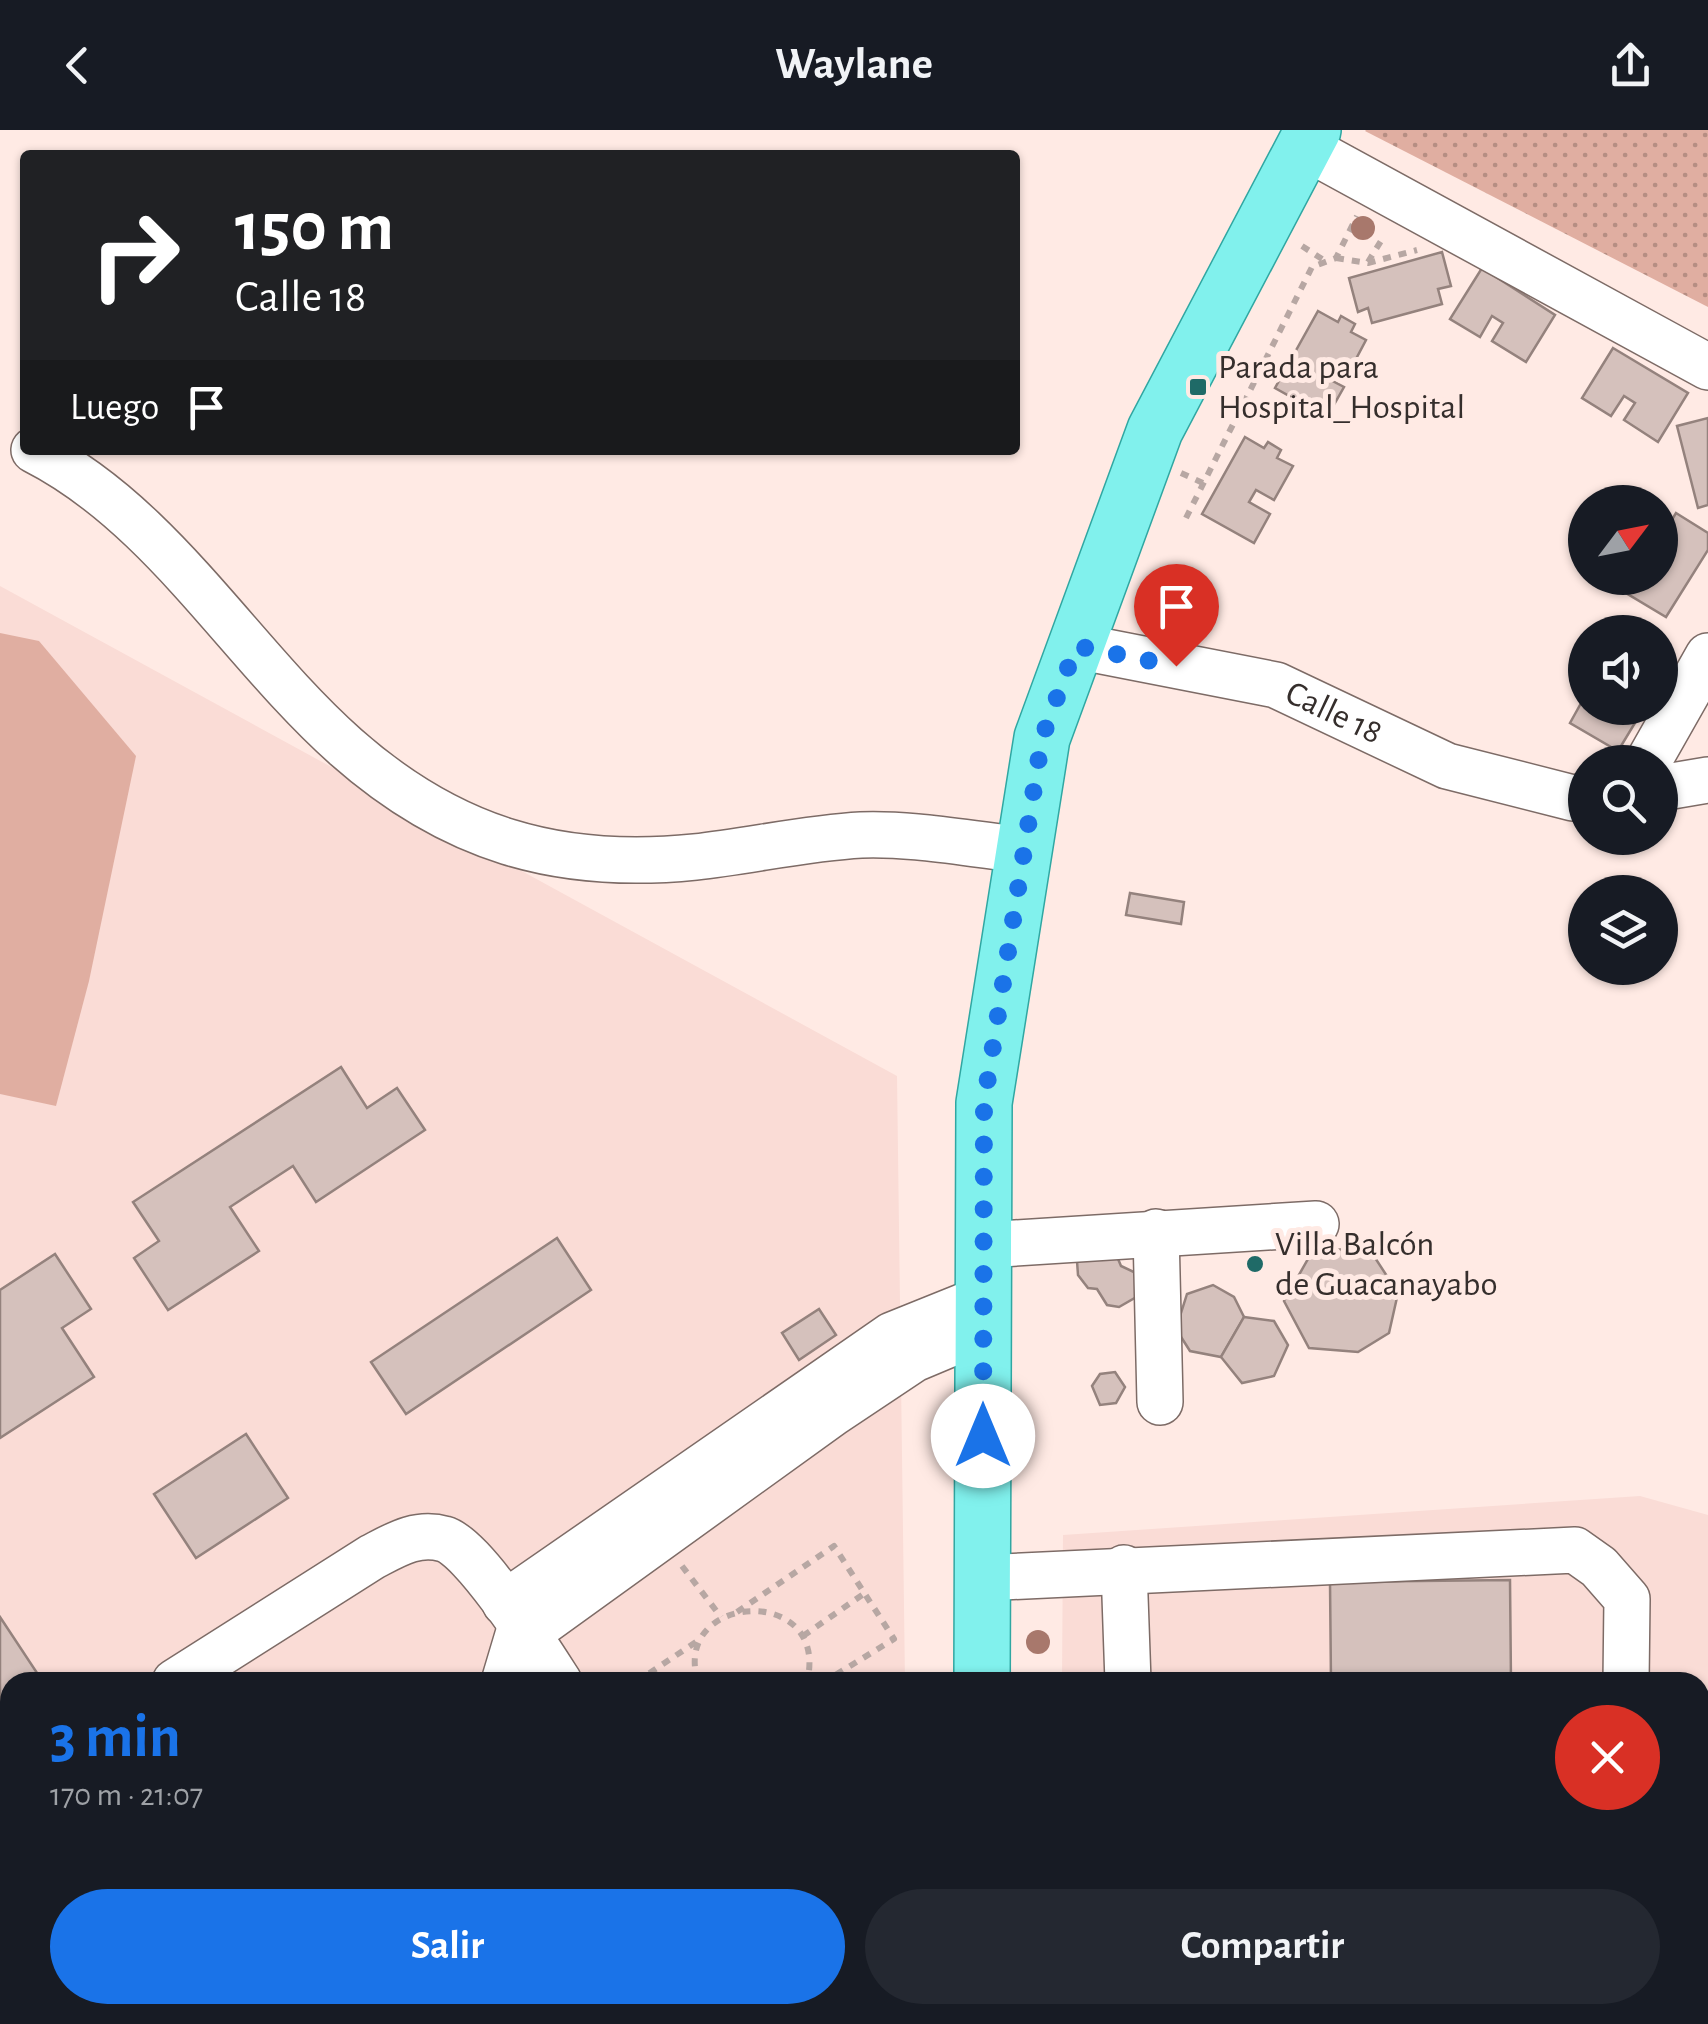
<!DOCTYPE html>
<html lang="es">
<meta charset="utf-8">
<style>
:root{--surface:#171b24;--page:#242831;--text:#f1f3f6;--muted:#9ea1a6;--accent:#1a73e8}
body{margin:0;font-family:"Alegreya Sans",sans-serif;background:var(--page);color:var(--text);height:100vh;display:flex;flex-direction:column;font-size:38px;white-space:nowrap}
*{box-sizing:border-box;margin:0}
p{font-size:32px;color:var(--muted)}
.icon{flex:none;width:55px;height:55px;fill:none;stroke:currentColor;stroke-width:2;stroke-linecap:round;stroke-linejoin:round}
.map{position:relative;flex:1;overflow:hidden}
.drawer{position:absolute;left:0px;top:1542px;width:1710px;height:352px;display:flex;flex-direction:column;background:var(--surface);border-radius:30px 30px 0 0;box-shadow:0 2px 8px #0004}
.drawer>*{flex:none}
.top-card{position:absolute;left:20px;top:20px;width:1000px;height:305px;border-radius:10px;box-shadow:0 2px 8px #0004;background:#202124;color:#fff;overflow:hidden}
.needle{width:65px;rotate:58deg}
.tools{position:absolute;left:1568px;top:355px;display:grid;gap:20px}
.tools a{display:grid;place-items:center;width:110px;height:110px;border-radius:50%;background:var(--surface);box-shadow:0 2px 8px #0004;font-size:50px}
.pin{position:absolute;display:grid;place-items:center;width:85px;height:85px;color:#fff;margin:-102px -42px;border-radius:50% 50% 50% 0;rotate:-45deg;box-shadow:0 0 10px #0007}
.pin .icon{rotate:45deg}
.me{position:absolute;width:110px;margin:-55px;rotate:0deg;stroke-linejoin:round;filter:drop-shadow(0 0 8px #0008)}
.turn{display:flex;align-items:center;gap:35px;height:210px;padding:0 50px;font-size:45px}
.turn .icon{width:130px;height:130px;stroke-width:2.5}
.turn b{display:block;font-size:70px;line-height:85px}
.then{display:flex;align-items:center;height:95px;padding:0 50px;background:#0003;gap:20px;font-size:38px}
.round{display:grid;place-items:center;flex:none;width:105px;height:105px;border-radius:52px;background:var(--page)}
.summary{display:flex;align-items:center;justify-content:space-between;height:170px;padding:0 50px}
h1{font-size:60px;font-weight:700;line-height:75px;color:var(--accent)}
.action{display:flex;gap:20px;margin-top:auto;padding:20px 50px}
.action a{flex:1;height:115px;border-radius:60px;background:var(--accent);color:#fff;font-size:40px;font-weight:700;line-height:115px;text-align:center}
.action a+a{background:var(--page);color:var(--text)}
header{display:flex;justify-content:space-between;align-items:center;height:130px;padding:0 50px;background:var(--surface);font-size:45px;font-weight:700}
.map>svg:first-child{display:block}
.built{fill:#fadcd6}
.grass{fill:url(#grass-dots)}
.pitch{fill:#e0aea1}
.building{fill:#d5c1bc;stroke:#94827d;stroke-width:2.5}
.lines{fill:none;stroke-linecap:round;stroke-linejoin:round}
.minor-casing{stroke:#7d6b66;stroke-width:48}
.major-casing{stroke:#30a7a2;stroke-width:58}
.path{stroke:#b7a7a3;stroke-width:6;stroke-dasharray:8 8;stroke-linecap:butt}
.minor{stroke:#fff;stroke-width:45}
.major{stroke:#81f1ed;stroke-width:55}
.tree{fill:#a8786c}
.route{stroke:#1a73e8;stroke-width:18;stroke-dasharray:0 32.4}
.poi-dot{fill:#1f6a67;stroke:#ffeae4;stroke-width:4}
.labels{text-anchor:middle;dominant-baseline:central;stroke-width:10;stroke-linejoin:round;paint-order:stroke}
.poi-label{font-size:35px;fill:#352e2c;stroke:#ffeae4;text-anchor:start}
.street-label{font-size:35px;fill:#352e2c;stroke:#ffeae4}
</style>
<header><svg class="icon" aria-label="back" viewBox="0 0 24 24"><path d="M15 5l-7 7 7 7"/></svg>Waylane<svg class="icon" aria-label="share" viewBox="0 0 24 24"><path d="M12 15V3M7 8l5-5 5 5M5 13v7h14v-7"/></svg></header>
<div class="map">
<svg width="1708" height="1894" viewBox="0 0 1708 1894">
<defs>
<pattern id="grass-dots" width="8" height="8" patternUnits="userSpaceOnUse" patternTransform="scale(2.5)"><rect width="8" height="8" fill="#e0aea1"/><path d="M2 2h.1M6 6h.1" fill="none" stroke="#b68e83" stroke-width="1.8" stroke-linecap="round"/></pattern>
</defs>
<rect width="100%" height="100%" fill="#ffeae4"/>
<g class="built">
<path d="M0 456 897 946 905 1552H10V1885H909V1894H0Z"/>
<path d="M1640 1366 1708 1385V1894H1060V1885H1700V1552H1062L1063 1405Z"/>
</g>
<path class="grass" d="M1708 0V177L1365 1 1366 0Z"/>
<path class="pitch" d="M0 503 39 511 136 626 89 851 56 976 0 964Z"/>
<g class="building">
<path d="M1442 122 1451 156 1438 159 1442 174 1372 193 1368 178 1358 182 1349 148Z"/>
<path d="M1482 138 1555 185 1526 232 1492 211 1503 193 1492 186 1480 207 1450 189Z"/>
<path d="M1318 181 1338 192 1341 186 1355 194 1351 202 1366 210 1348 244 1330 234 1323 246 1344 257 1327 287 1275 258Z"/>
<path d="M1613 218 1688 263 1658 312 1624 290 1635 273 1624 266 1611 286 1582 268Z"/>
<path d="M1708 288V375L1698 378 1677 296Z"/>
<path d="M1245 307 1264 318 1268 312 1281 320 1277 328 1293 336 1274 370 1256 360 1249 372 1270 384 1254 413 1202 384Z"/>
<path d="M1676 383 1708 403V420L1666 487 1626 463 1636 448H1660V409Z"/>
<path d="M1585 566V578H1644L1618 621 1570 593Z"/>
<path d="M1130 763 1184 772 1181 794 1126 785Z"/>
<path d="M341 937 367 978 397 958 425 1000 316 1072 293 1036 230 1077 259 1121 168 1180 134 1128 159 1111 133 1072Z"/>
<path d="M557 1108 591 1160 406 1284 371 1232Z"/>
<path d="M1368 1117 1398 1163 1389 1203 1358 1222 1309 1218 1284 1171 1312 1122Z"/>
<path d="M55 1124 91 1179 62 1198 94 1247 0 1308V1160Z"/>
<path d="M1116 1124 1121 1136 1136 1143 1138 1166 1119 1177 1107 1175 1097 1159 1088 1158 1078 1145 1077 1131Z"/>
<path d="M1213 1155 1234 1167 1244 1187 1221 1227 1190 1221 1176 1199 1187 1164Z"/>
<path d="M819 1179 836 1205 799 1230 782 1203Z"/>
<path d="M1244 1187 1274 1191 1288 1215 1274 1246 1242 1253 1221 1227Z"/>
<path d="M1115 1242 1125 1257 1116 1273 1100 1275 1092 1256 1100 1244Z"/>
<path d="M246 1304 288 1368 196 1428 154 1364Z"/>
<path d="M1510 1450 1511 1552H1331L1330 1452Z"/>
<path d="M0 1487 43 1552H10V1583L0 1590Z"/>
<path d="M1700 1848H1708V1894H1269V1885H1700Z"/>
<path d="M10 1855V1885H108L114 1894H0V1861Z"/>
<path d="M495 1885H594L600 1894H482Z"/>
</g>
<g class="lines">
<g class="minor-casing">
<g id="minor">
<path d="M1303 16 1708 237"/>
<path d="M34 320C162 385 240 523 346 617 450 709 557 741 695 727 750 721 806 708 861 705 915 703 973 715 1027 720"/>
<path id="s1" d="M1076 516 1276 555 1447 636 1573 668 1585 666"/>
<path d="M1648 632 1708 526"/>
<path d="M1660 658 1708 650"/>
<path d="M1156 1102 1160 1272"/>
<path d="M984 1115 1316 1094"/>
<path d="M1124 1438 1128 1552"/>
<path d="M982 1448 1575 1420 1599 1437 1627 1469 1626 1552"/>
<path d="M505 1473 892 1205 984 1168"/>
<path d="M528 1503 833 1283 914 1229 964 1208"/>
<path d="M175 1552 372 1427C395 1415 417 1401 444 1409 474 1417 541 1524 559 1552"/>
<path d="M504 1552 521 1495"/>
<path d="M772 1885 778 1894"/>
<path d="M1137 1885V1894"/>
</g>
</g>
<g class="major-casing">
<g id="major">
<path d="M982 1552 984 973 1042 608 1155 300 1313 0"/>
<path d="M980 1894V1885"/>
</g>
</g>
<g class="path">
<path d="M1302 116 1325 131"/>
<path d="M1336 128 1368 133 1417 120"/>
<path d="M1368 132 1384 106"/>
<path d="M1181 343 1203 353"/>
<path d="M1186 388 1312 137 1336 128 1357 86"/>
<path d="M682 1436 721 1487"/>
<path d="M737 1482 834 1416 894 1509 824 1552"/>
<path d="M803 1506 865 1463"/>
<path d="M636 1552 699 1510"/>
<path d="M698 1552C670 1462 831 1453 807 1552"/>
</g>
<use href="#minor" class="minor"/>
<use href="#major" class="major"/>
</g>
<g class="tree">
<circle cx="1363" cy="98" r="12"/>
<circle cx="1038" cy="1512" r="12"/>
</g>
<g class="lines">
<path class="route" d="M983 1306 984 973 1042 608 1076 516 1176 536"/>
</g>
<g class="poi-dot">
<rect x="1188" y="247" width="20" height="20" rx="5"/>
<circle cx="1255" cy="1134" r="10"/>
</g>
<g class="labels">
<g class="poi-label">
<text x="1218" y="237">Parada para<tspan x="1218" dy="40">Hospital_Hospital</tspan></text>
<text x="1275" y="1114">Villa Balcón<tspan x="1275" dy="40">de Guacanayabo</tspan></text>
</g>
<g class="street-label">
<text stroke="none"><textPath href="#s1" startOffset="268">Calle 18</textPath></text>
</g>
</g>
</svg>
<div class="tools">
<a><svg class="needle" viewBox="-14 -14 28 28"><path d="M0-13l5 13h-10z" fill="#e53935"/><path d="M0 13l5-13h-10z" fill="#9ea1a6"/></svg></a>
<a><svg class="icon" aria-label="sound" viewBox="0 0 24 24"><path d="M4 9h4l5-4v14l-5-4H4zM17 9q2 3 0 6"/></svg></a>
<a><svg class="icon" aria-label="search" viewBox="0 0 24 24"><circle cx="10" cy="10" r="6"/><path d="M15 15l6 6"/></svg></a>
<a><svg class="icon" aria-label="layers" viewBox="0 0 24 24"><path d="M12 4l9 5-9 5-9-5zM3 14l9 5 9-5"/></svg></a>
</div>
<div class="pin" style="left:1176px;top:536px;background:#d93025"><svg class="icon" aria-label="arrive" viewBox="0 0 24 24"><path d="M6 21V4h12l-3 4 3 4H6"/></svg></div>
<svg class="me" style="left:983px;top:1306px" viewBox="-20 -20 40 40"><circle r="19" fill="#fff"/><path d="M0-13L10 11 0 6-10 11z" fill="#1a73e8"/></svg>
<div class="top-card">
<div class="turn"><svg class="icon" aria-label="right" viewBox="0 0 24 24"><path d="M7 20v-9h11M14 6l5 5-5 5"/></svg><div><b>150 m</b>Calle 18</div></div>
<div class="then">Luego<svg class="icon" aria-label="arrive" viewBox="0 0 24 24"><path d="M6 21V4h12l-3 4 3 4H6"/></svg></div>
</div>
<section class="drawer">
<div class="summary"><div><h1>3 min</h1><p>170 m · 21:07</p></div><a class="round" style="background:#d93025;color:#fff"><svg class="icon" aria-label="close" viewBox="0 0 24 24"><path d="M6 6l12 12M18 6L6 18"/></svg></a></div>
<div class="action"><a>Salir</a><a>Compartir</a></div>
</section>
</div>
